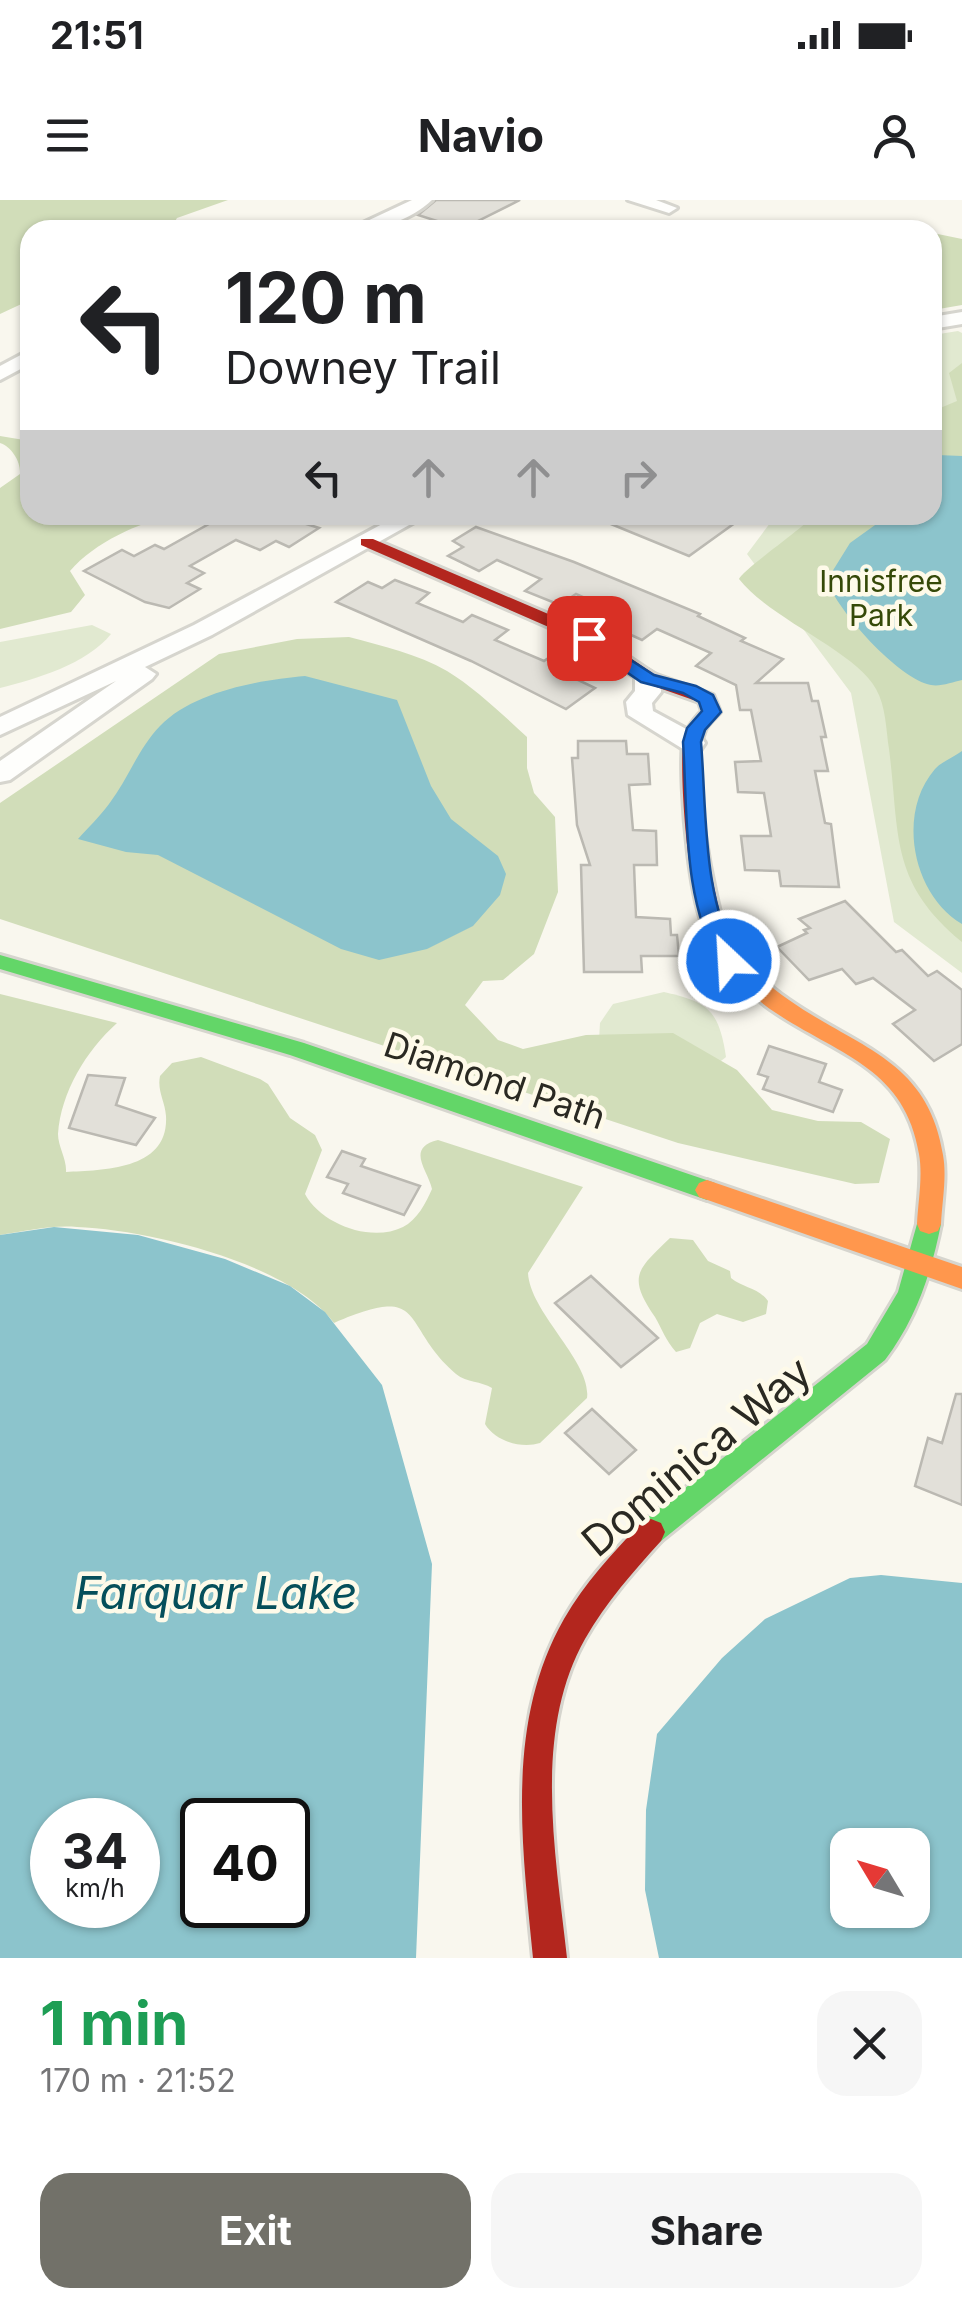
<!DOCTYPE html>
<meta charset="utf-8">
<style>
:root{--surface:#fff;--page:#f6f6f6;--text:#202124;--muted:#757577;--accent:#727169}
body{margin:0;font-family:Inter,sans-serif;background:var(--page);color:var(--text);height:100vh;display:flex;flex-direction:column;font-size:38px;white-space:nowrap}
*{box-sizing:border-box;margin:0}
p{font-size:32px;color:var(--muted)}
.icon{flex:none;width:55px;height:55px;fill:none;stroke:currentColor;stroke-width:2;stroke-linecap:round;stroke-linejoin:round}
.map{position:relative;height:1758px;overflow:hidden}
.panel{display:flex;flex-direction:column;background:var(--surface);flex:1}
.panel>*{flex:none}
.top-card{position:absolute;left:20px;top:20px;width:922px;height:305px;border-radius:30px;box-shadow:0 2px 8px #0004;background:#fff;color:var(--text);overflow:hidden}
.needle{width:65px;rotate:308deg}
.tools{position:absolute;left:830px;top:1628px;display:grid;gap:20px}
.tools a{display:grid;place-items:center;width:100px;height:100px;border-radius:20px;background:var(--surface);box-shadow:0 2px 8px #0004;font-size:50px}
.speed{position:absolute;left:30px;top:1598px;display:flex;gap:20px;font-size:50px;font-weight:700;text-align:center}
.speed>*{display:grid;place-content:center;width:130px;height:130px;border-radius:50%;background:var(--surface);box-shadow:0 2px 8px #0004;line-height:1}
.speed small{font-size:25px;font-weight:400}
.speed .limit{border:5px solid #111;border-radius:15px;background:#fff;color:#111}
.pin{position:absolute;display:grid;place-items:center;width:85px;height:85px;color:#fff;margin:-42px;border-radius:20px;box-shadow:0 5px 15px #0006}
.me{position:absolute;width:110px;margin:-55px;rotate:335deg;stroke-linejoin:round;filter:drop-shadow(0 0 8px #0008)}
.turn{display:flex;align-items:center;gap:35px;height:210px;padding:0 40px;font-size:45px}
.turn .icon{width:130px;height:130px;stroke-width:2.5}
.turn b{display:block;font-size:70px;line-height:85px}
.lanes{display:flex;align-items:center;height:95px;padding:0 40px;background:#0003;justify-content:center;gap:50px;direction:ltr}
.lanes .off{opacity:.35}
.round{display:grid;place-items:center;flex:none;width:105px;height:105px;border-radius:30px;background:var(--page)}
.summary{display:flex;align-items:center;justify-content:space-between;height:170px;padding:0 40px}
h1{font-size:60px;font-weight:700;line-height:75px;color:#1e9e55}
.button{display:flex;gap:20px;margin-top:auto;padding:20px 40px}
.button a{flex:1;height:115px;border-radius:30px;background:var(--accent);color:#fff;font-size:40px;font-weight:700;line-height:115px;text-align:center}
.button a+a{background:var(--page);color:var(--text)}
.status{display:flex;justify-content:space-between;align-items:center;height:70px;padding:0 50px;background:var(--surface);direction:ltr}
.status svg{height:28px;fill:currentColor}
header{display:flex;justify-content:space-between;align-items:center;height:130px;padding:0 40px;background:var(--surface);font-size:45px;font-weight:700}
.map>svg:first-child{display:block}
.green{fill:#e1e9d0}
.forest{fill:#d1ddb9}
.water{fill:#8cc4cc;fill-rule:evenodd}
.building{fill:#e2e0d9;stroke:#bbb9b2;stroke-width:2.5}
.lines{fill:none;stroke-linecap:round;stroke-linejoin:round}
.street-casing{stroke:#d6d5ce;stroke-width:6}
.fast-casing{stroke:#d6d5ce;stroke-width:6}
.slow-casing{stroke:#d6d5ce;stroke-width:6}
.jam-casing{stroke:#d6d5ce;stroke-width:6}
.street{fill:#fefefc;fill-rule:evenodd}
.fast{fill:#63d668;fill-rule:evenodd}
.slow{fill:#ff974d;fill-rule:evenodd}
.jam{fill:#b3261e;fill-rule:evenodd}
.route{fill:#1a73e8;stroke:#114b97;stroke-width:2.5}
.labels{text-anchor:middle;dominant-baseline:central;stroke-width:9;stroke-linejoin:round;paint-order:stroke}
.far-park-label{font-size:30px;fill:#354908;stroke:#fefae9}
.street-label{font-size:35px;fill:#2a2922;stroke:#fefae9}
.near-street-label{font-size:42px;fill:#2a2922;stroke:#fefae9}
.near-water-label{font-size:45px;font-style:italic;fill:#054f5b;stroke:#fefae9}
</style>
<div class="status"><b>21:51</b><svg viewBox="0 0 49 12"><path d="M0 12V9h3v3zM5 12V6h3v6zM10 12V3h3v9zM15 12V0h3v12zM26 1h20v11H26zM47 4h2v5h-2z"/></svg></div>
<header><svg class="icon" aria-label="menu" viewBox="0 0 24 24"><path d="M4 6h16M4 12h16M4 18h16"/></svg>Navio<svg class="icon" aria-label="person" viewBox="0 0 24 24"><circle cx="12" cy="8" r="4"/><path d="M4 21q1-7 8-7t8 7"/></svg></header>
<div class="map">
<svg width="962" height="1758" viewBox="0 0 962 1758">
<rect width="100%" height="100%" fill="#f9f7ee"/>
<g class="green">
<path d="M958 131 962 133V773L894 722 851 493 747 354 776 315H932V193L936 191 933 188V135Z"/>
<path d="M92 425 111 434C87 464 36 479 0 488V442Z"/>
<path d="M664 792C709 802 719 811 726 857L703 875 599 840 600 823 613 804Z"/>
</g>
<g class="forest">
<path d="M0 0H228L177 18 174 23 181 30H30V100L0 114Z"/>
<path d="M933 33 962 39V105L933 110Z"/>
<path d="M962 163V742C889 682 900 635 889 549 886 530 886 506 876 489 857 452 770 419 739 379 742 370 800 331 814 315H932L933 211 957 201 949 173Z"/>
<path d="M0 236 30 241V315H174C138 323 95 342 70 371L85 395 71 412 0 429V288L20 274C21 262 12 247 0 243Z"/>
<path d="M349 437C382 446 418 454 447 471 475 488 503 515 527 537V568L534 593 555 617 558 692 534 754 503 780 483 781 465 805 498 840 523 849 586 835 673 833 737 870 772 910 818 921 861 922 890 939 879 983 855 984 678 943 0 719V603L219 454 297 439Z"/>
<path d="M0 794 117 823C86 851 61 892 58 934 58 947 67 959 66 972 104 970 169 970 166 916 165 901 157 891 160 876L172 863 201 857 260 879 268 884 290 918 315 935 322 950 305 994C321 1024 371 1043 403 1027 417 1020 426 1003 432 989 428 970 405 948 438 940L583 987 528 1073C530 1113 592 1162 587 1198L540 1243C521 1249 495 1241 485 1224L492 1188C481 1181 467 1183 456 1174 399 1125 429 1082 334 1123 289 1063 149 1030 77 1027 51 1025 26 1031 0 1035Z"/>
<path d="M670 1038 693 1040 708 1061 730 1071 731 1078C743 1088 759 1088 768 1101L766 1114 743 1122 717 1114 700 1123 690 1148 676 1152C666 1141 662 1129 655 1117 627 1076 637 1070 670 1038Z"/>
</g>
<g class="water">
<path d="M937 255 962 256V480C953 482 940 487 931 485 900 480 836 410 827 380L850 343 889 315H932L933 257Z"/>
<path d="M305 476 397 500 431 586 451 619 498 656 506 674 500 695 473 726 427 749 379 760 341 749 158 655 126 652 78 639C88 628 100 616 109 604 128 579 138 549 160 526 194 491 260 480 305 476Z"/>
<path d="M962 551V724C913 695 896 614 935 569 941 562 954 557 962 551Z"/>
<path d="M54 1027 138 1035 225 1059 290 1086 325 1112 382 1185 432 1364 416 1758H0V1035ZM52 1620H138V1705H52ZM288 1620V1705H202V1620Z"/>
<path d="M881 1375 962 1383V1758H659L645 1690 646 1610 657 1534 722 1458 765 1419 850 1378ZM912 1645V1710H848V1645Z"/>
</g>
<g class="building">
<path d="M436 0H520L462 29 418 15Z"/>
<path d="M225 315H278L319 328 289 347 276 341 260 350 236 340 190 366 204 373 187 383 200 389 169 408 145 402 84 371 122 350 134 356 155 345 164 349Z"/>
<path d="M589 315H746L689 356Z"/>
<path d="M476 327 574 362 700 414 698 416 745 438 741 441 783 459 756 483H808L812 501H818L826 537H821L828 571H815L825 623 831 624 839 687 781 686 779 671 745 670 741 636H771L764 593 738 592 735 562 761 561 751 510H740L736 485 696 466 711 453 657 429 642 440 607 424 621 414 576 394 560 405 525 391 541 379 497 360 479 371 448 356 463 347 453 341Z"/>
<path d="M395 380 429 393 417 403 463 422 472 415 508 430 495 440 544 461 557 452 592 469 578 480 595 488 566 509 471 461 336 402 368 382 382 388Z"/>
<path d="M578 541H626L627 554H648L650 584 629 585 633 630 656 631 657 665H634L636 717 670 719 671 735H677L679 756H641L642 772H584L581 665H590L577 625 572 558H578Z"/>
<path d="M845 701 896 752 902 750 928 776 937 771 962 790V844L934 861 893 824 915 810 873 778 856 784 842 769 809 780 777 747 807 733 804 730 810 728 799 719Z"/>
<path d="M769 846 826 864 819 882 842 890 833 912 763 889 768 877 758 874Z"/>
<path d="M88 875 125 878 116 905 155 918 136 945 69 928Z"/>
<path d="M342 951 365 959 361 966 420 986 404 1015 343 993 348 984 327 977Z"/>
<path d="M591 1076 658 1138 621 1167 555 1103Z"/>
<path d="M956 1194H962V1305L915 1286 928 1238 942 1243Z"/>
<path d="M592 1209 636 1250 609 1274 565 1233Z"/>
</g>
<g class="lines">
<g class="street-casing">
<g id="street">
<path d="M412 0H432C410 21 378 30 348 30Z"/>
<path d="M628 0H656L677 8 669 13Z"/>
<path d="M962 112V124L932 129V117Z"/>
<path d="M30 150V164L0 180V166Z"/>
<path d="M399 315H427L212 435 145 467 156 474 152 479 10 580 0 582V561L116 481 0 535V517L194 425Z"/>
<path d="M648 470 661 478V492L652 503 653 511 701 537 705 543 701 549H683L628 515 626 502 635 491V478Z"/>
</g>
</g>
<g class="fast-casing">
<g id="fast">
<path d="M0 755 304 843 715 983 719 990 715 997 707 1000 290 855 0 769Z"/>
<path d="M929 1014 938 1017 941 1024C931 1074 916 1119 885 1160L661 1341 651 1345 641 1341 637 1332 641 1323 867 1144 898 1092 917 1024 920 1017Z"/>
</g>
</g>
<g class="slow-casing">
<g id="slow">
<path d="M718 733 725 735C745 761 762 782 789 800 857 848 928 859 943 955 947 977 942 1002 941 1024L938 1031 929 1034 920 1031 917 1024C918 1002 923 976 919 954 905 868 839 855 776 813 747 794 726 769 708 740Z"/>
<path d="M707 980 962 1067V1089L699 997 695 990 699 983Z"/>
</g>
</g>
<g class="jam-casing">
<g id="jam">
<path d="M361 339H373L595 434 654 474 713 495 720 512C715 518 708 523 705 530 688 570 714 699 728 740L725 745 718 747C689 738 679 575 683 545 686 530 692 521 702 511L699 502 642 482 583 442 361 345Z"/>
<path d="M651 1319 661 1323 665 1332 661 1341C633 1372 606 1402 585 1439 532 1533 556 1656 567 1758H533C522 1645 505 1522 564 1419 585 1382 613 1353 641 1323Z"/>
</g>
</g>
<use href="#street" class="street"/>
<use href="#fast" class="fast"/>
<use href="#slow" class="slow"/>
<use href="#jam" class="jam"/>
</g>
<path class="route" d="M589 433 654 475 696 486 713 495 721 512 705 530 701 542C707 615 702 697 739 761L736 766H721C682 700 688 618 683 542L687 528 702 511 699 502 683 493 641 482 583 442V434Z"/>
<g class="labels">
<g class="far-park-label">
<text x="881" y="381">Innisfree<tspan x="881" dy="34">Park</tspan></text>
</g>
<g class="street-label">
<text transform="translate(495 880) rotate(19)">Diamond Path</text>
</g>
<g class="near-street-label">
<text transform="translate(696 1256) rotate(-40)">Dominica Way</text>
</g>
<g class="near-water-label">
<text x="216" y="1392">Farquar Lake</text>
</g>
</g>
</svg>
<div class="tools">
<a><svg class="needle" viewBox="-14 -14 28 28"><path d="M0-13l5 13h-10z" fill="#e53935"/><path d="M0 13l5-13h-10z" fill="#757577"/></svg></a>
</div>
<div class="speed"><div>34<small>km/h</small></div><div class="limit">40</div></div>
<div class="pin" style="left:589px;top:438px;background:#d93025"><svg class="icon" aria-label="arrive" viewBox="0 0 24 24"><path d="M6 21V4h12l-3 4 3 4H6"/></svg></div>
<svg class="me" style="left:729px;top:761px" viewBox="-20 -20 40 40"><circle r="17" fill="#1a73e8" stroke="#fff" stroke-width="3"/><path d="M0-11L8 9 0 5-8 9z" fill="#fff"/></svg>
<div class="top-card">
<div class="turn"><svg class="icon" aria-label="left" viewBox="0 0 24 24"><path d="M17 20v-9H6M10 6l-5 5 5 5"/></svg><div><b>120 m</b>Downey Trail</div></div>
<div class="lanes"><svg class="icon" aria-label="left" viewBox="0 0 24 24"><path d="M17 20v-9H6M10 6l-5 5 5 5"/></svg><svg class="icon off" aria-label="ahead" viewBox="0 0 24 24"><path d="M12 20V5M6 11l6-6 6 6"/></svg><svg class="icon off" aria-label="ahead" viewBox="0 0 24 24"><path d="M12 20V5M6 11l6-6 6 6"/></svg><svg class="icon off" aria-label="right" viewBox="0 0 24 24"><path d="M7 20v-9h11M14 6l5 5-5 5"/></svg></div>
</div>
</div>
<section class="panel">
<div class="summary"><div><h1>1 min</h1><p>170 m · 21:52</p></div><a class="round"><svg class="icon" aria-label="close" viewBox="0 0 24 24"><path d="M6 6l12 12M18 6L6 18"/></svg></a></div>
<div class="button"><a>Exit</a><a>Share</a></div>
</section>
